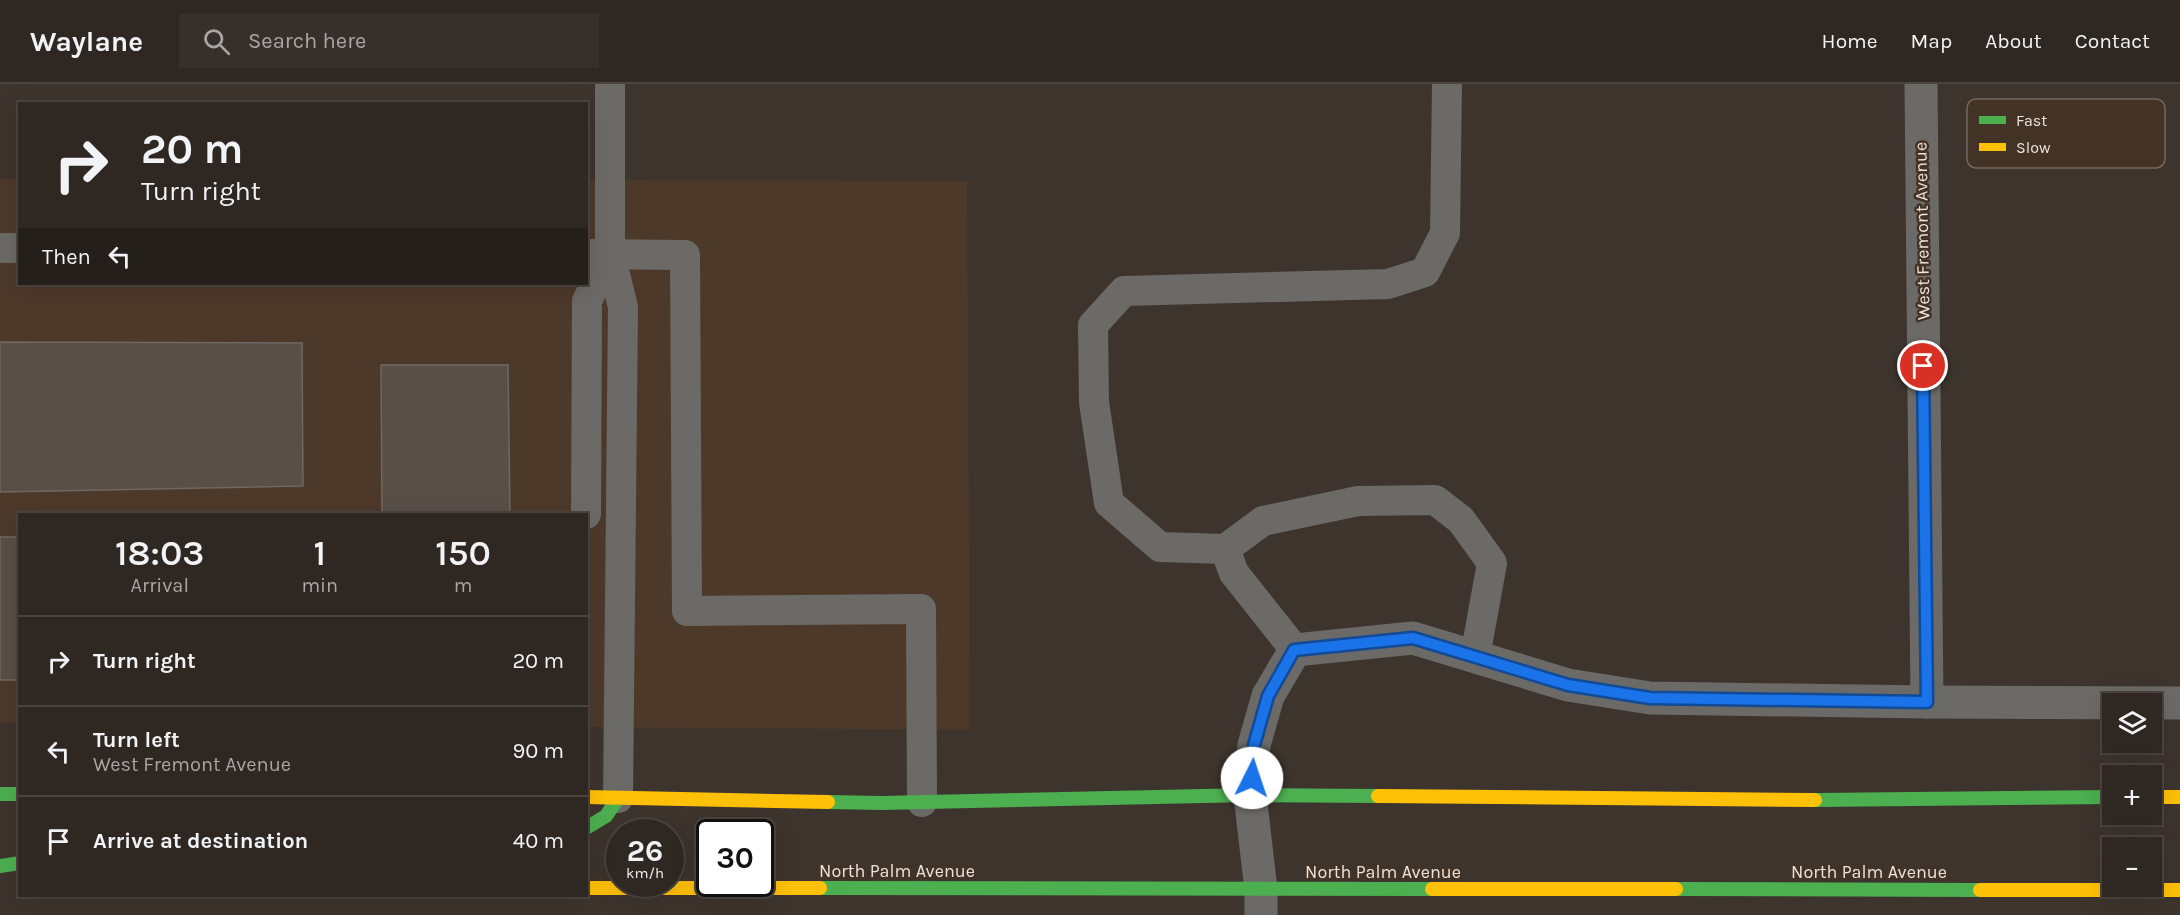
<!DOCTYPE html>
<meta charset="utf-8">
<style>
:root{--surface:#2e2722;--page:#362f2a;--text:#f1f3f6;--muted:#a7a5a5;--line:#494440}
body{margin:0;font-family:Karla,sans-serif;background:var(--page);color:var(--text);height:100vh;display:flex;flex-direction:column;font-size:22px;white-space:nowrap}
*{box-sizing:border-box;margin:0}
p{font-size:20px;color:var(--muted)}
.icon{flex:none;width:33px;height:33px;fill:none;stroke:currentColor;stroke-width:2;stroke-linecap:round;stroke-linejoin:round}
.map{position:relative;flex:1;overflow:hidden}
.panel{position:absolute;left:18px;top:429px;width:570px;height:384px;display:flex;flex-direction:column;background:var(--surface);border-radius:0px;box-shadow:0 6px 24px #0002,0 0 0 2px var(--line)}
.panel>*{flex:none}
.hud{position:absolute;left:18px;top:18px;width:570px;height:183px;border-radius:0px;box-shadow:0 6px 24px #0002,0 0 0 2px var(--line);background:#2e2722;color:var(--text);overflow:hidden}
.fabs{position:absolute;left:2102px;top:609px;display:grid;gap:12px}
.fabs a{display:grid;place-items:center;width:60px;height:60px;border-radius:0px;background:var(--surface);box-shadow:0 6px 24px #0002,0 0 0 2px var(--line);font-size:30px}
.speed{position:absolute;left:606px;top:735px;display:flex;gap:12px;font-size:30px;font-weight:700;text-align:center}
.speed>*{display:grid;place-content:center;width:78px;height:78px;border-radius:50%;background:var(--surface);box-shadow:0 6px 24px #0002,0 0 0 2px var(--line);line-height:1}
.speed small{font-size:15px;font-weight:400}
.speed .limit{border:3px solid #111;border-radius:9px;background:#fff;color:#111}
.pin{position:absolute;display:grid;place-items:center;width:51px;height:51px;color:#fff;margin:-26px;border:3px solid #fff;border-radius:50%;box-shadow:0 2px 6px #0007}
.me{position:absolute;width:66px;margin:-33px;rotate:4deg;stroke-linejoin:round;filter:drop-shadow(0 0 4px #0008)}
.turn{display:flex;align-items:center;gap:21px;height:126px;padding:0 24px;font-size:27px}
.turn .icon{width:78px;height:78px;stroke-width:2.5}
.turn b{display:block;font-size:42px;line-height:51px}
.then{display:flex;align-items:center;height:57px;padding:0 24px;background:#0003;gap:12px;font-size:22px}
.eta{display:flex;justify-content:space-evenly;align-items:center;height:102px;text-align:center}
.eta b{font-size:36px;font-weight:600;line-height:42px}
ul{padding:0;list-style:none}
li{display:flex;align-items:center;gap:18px;height:90px;padding:0 24px;border-top:2px solid var(--line)}
li div{flex:1}
li b{display:block;font-size:22px}
li em{font-style:normal}
header{display:flex;align-items:center;gap:36px;box-sizing:border-box;height:84px;padding:0 30px;background:var(--surface);border-bottom:2px solid var(--line)}
header strong{font-size:28px}
nav{display:flex;gap:33px;margin-inline-start:auto;font-size:21px}
.search{width:420px;height:54px;background:var(--page);display:flex;align-items:center;gap:15px;box-sizing:border-box;padding:0 21px;border-radius:0px;color:var(--muted);font-size:22px}
.map>svg:first-child{display:block}
.built{fill:#4d392a}
.building{fill:#584f48;stroke:#6f6862;stroke-width:1.5}
.lines{fill:none;stroke-linecap:round;stroke-linejoin:round}
.lane{stroke:#6b6a66;stroke-width:30}
.street{stroke:#6b6a66;stroke-width:33}
.fast{stroke:#4caf50;stroke-width:14}
.slow{stroke:#ffc107;stroke-width:14}
.route-casing{stroke:#114b97;stroke-width:15}
.route{stroke:#1a73e8;stroke-width:10}
.labels{text-anchor:middle;dominant-baseline:central;stroke-width:5;stroke-linejoin:round;paint-order:stroke}
.street-label{font-size:18px;fill:#ece2da;stroke:#433327}
.key{fill:#433327;stroke:#76685d;stroke-width:1.5}
.key-label{font-size:16px;fill:#ece2da}
</style>
<header>
<strong>Waylane</strong>
<div class="search"><svg class="icon" aria-label="search" viewBox="0 0 24 24"><circle cx="10" cy="10" r="6"/><path d="M15 15l6 6"/></svg>Search here</div>
<nav><a>Home</a><a>Map</a><a>About</a><a>Contact</a></nav>
</header>
<div class="map">
<svg width="2180" height="831" viewBox="0 0 2180 831">
<rect width="100%" height="100%" fill="#3d342d"/>
<path class="built" d="M0 95H19L20 200H586L587 96 967 97 970 646 587 643 586 430H20L19 639H0Z"/>
<g class="building">
<path d="M0 258 302 259 303 402 0 408Z"/>
<path d="M381 281H508L510 430H382Z"/>
<rect x="0" y="453" width="20" height="143"/>
</g>
<g class="lines">
<g class="lane">
<path d="M610 0V170L623 223 618 714"/>
<path d="M0 164H20"/>
<path d="M586 170 685 171 687 527 921 525 922 718"/>
<path d="M586 430 587 217 610 170"/>
<path d="M1225 465 1160 463 1109 419 1094 318 1093 241 1124 207 1388 200 1425 188 1445 149 1447 0"/>
<path d="M1295 566 1234 489 1225 465 1263 437 1358 417 1435 416 1461 436 1492 479 1475 573"/>
</g>
<g class="street">
<path d="M1921 0 1927 618"/>
<path d="M1261 831V806L1250 711 1254 661 1268 612 1295 566 1413 554 1568 601 1650 614 1927 618 2180 619"/>
</g>
<g class="fast">
<path d="M0 710H20"/>
<path d="M1815 716 2112 713"/>
<path d="M828 718 881 719 1250 711 1378 712"/>
<path d="M586 744 606 732 618 714"/>
<path d="M0 782 20 779"/>
<path d="M820 804 1432 805"/>
<path d="M1676 805 1980 806"/>
</g>
<g class="slow">
<path d="M1378 712 1815 716"/>
<path d="M586 713 828 718"/>
<path d="M2151 713H2180"/>
<path d="M586 804H820"/>
<path d="M1432 805H1676"/>
<path d="M1980 806H2180"/>
</g>
</g>
<g class="lines">
<g class="route-casing">
<path id="route" d="M1252 694 1254 661 1268 612 1294 566 1413 554 1568 601 1650 614 1927 618 1923 282"/>
</g>
<use href="#route" class="route"/>
</g>
<g class="labels">
<g class="street-label">
<text transform="translate(1922 147) rotate(-91)">West Fremont Avenue</text>
<text x="897" y="787">North Palm Avenue</text>
<text x="1383" y="788">North Palm Avenue</text>
<text x="1869" y="788">North Palm Avenue</text>
</g>
</g>
<rect x="1967" y="15" width="198" height="69" rx="9" class="key"/>
<rect x="1979" y="32" width="27" height="8" fill="#4caf50"/>
<rect x="1979" y="59" width="27" height="8" fill="#ffc107"/>
<g class="key-label">
<text x="2016" y="42">Fast</text>
<text x="2016" y="69">Slow</text>
</g>
</svg>
<div class="fabs">
<a><svg class="icon" aria-label="layers" viewBox="0 0 24 24"><path d="M12 4l9 5-9 5-9-5zM3 14l9 5 9-5"/></svg></a>
<a>+</a>
<a>−</a>
</div>
<div class="speed"><div>26<small>km/h</small></div><div class="limit">30</div></div>
<div class="pin" style="left:1923px;top:282px;background:#d93025"><svg class="icon" aria-label="arrive" viewBox="0 0 24 24"><path d="M6 21V4h12l-3 4 3 4H6"/></svg></div>
<svg class="me" style="left:1252px;top:694px" viewBox="-20 -20 40 40"><circle r="19" fill="#fff"/><path d="M0-13L10 11 0 6-10 11z" fill="#1a73e8"/></svg>
<div class="hud">
<div class="turn"><svg class="icon" aria-label="right" viewBox="0 0 24 24"><path d="M7 20v-9h11M14 6l5 5-5 5"/></svg><div><b>20 m</b>Turn right</div></div>
<div class="then">Then<svg class="icon" aria-label="left" viewBox="0 0 24 24"><path d="M17 20v-9H6M10 6l-5 5 5 5"/></svg></div>
</div>
<section class="panel">
<div class="eta">
<div><b>18:03</b><p>Arrival</p></div>
<div><b>1</b><p>min</p></div>
<div><b>150</b><p>m</p></div>
</div>
<ul>
<li><svg class="icon" aria-label="right" viewBox="0 0 24 24"><path d="M7 20v-9h11M14 6l5 5-5 5"/></svg><div><b>Turn right</b></div><em>20 m</em></li>
<li><svg class="icon" aria-label="left" viewBox="0 0 24 24"><path d="M17 20v-9H6M10 6l-5 5 5 5"/></svg><div><b>Turn left</b><p>West Fremont Avenue</p></div><em>90 m</em></li>
<li><svg class="icon" aria-label="arrive" viewBox="0 0 24 24"><path d="M6 21V4h12l-3 4 3 4H6"/></svg><div><b>Arrive at destination</b></div><em>40 m</em></li>
</ul>
</section>
</div>
